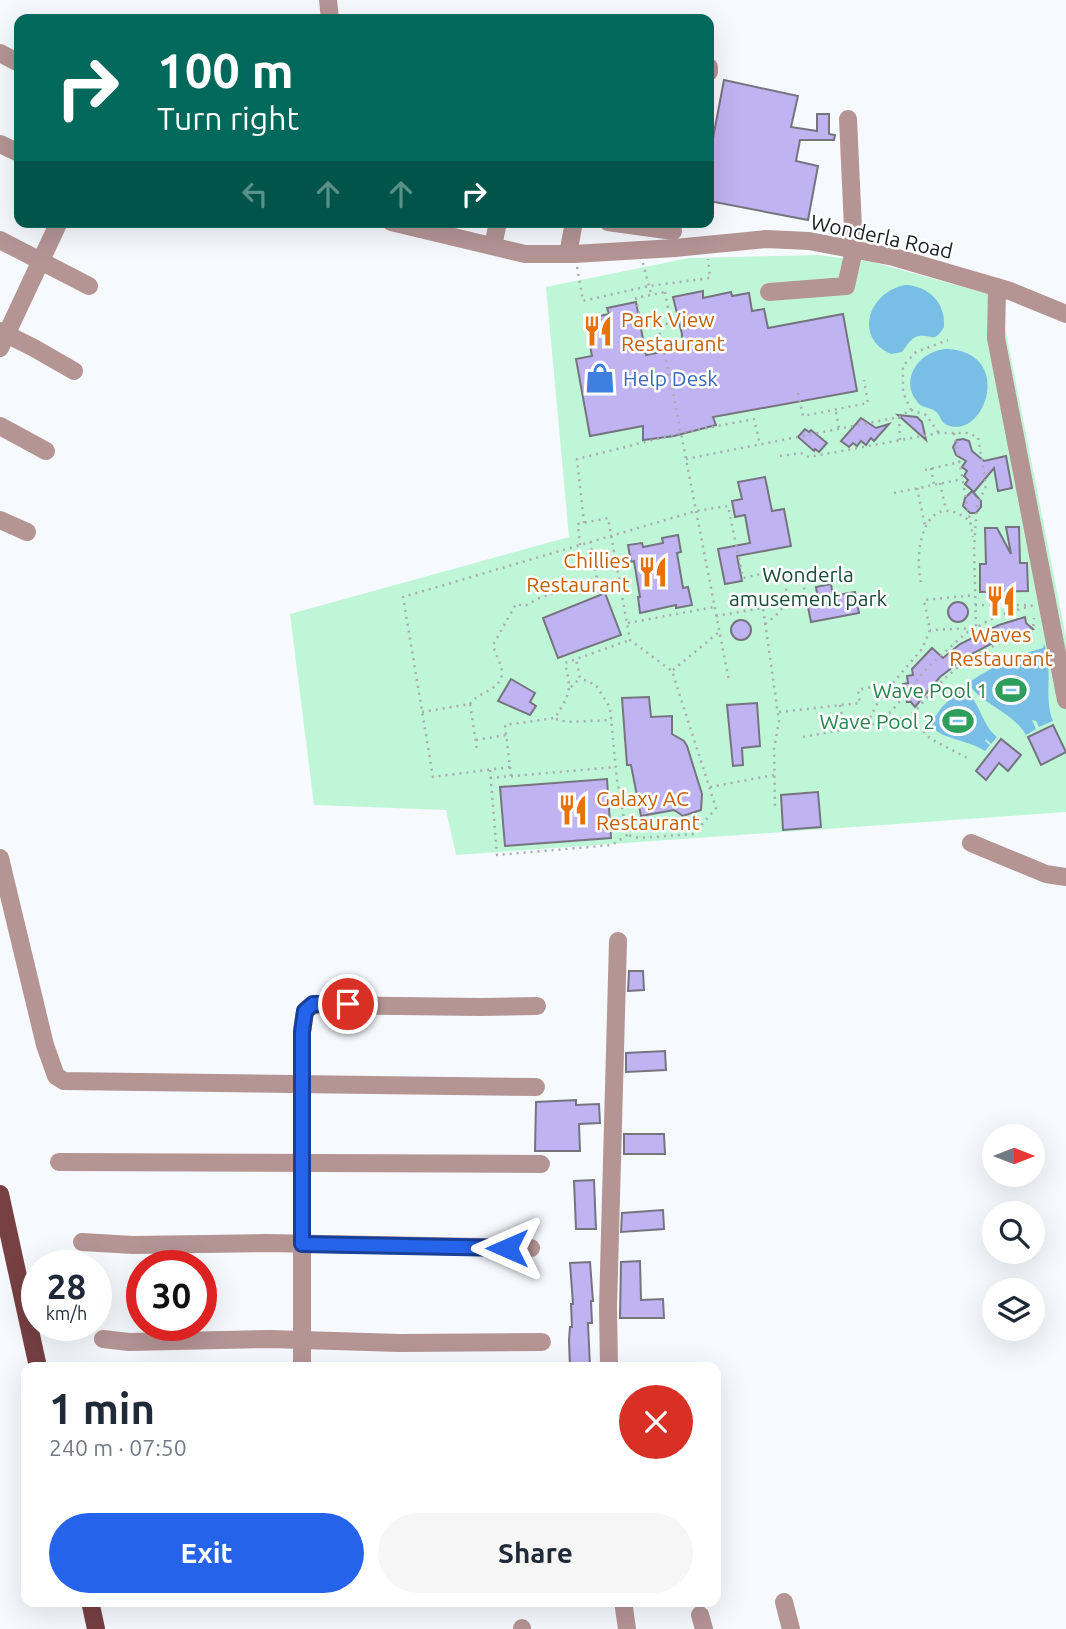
<!DOCTYPE html>
<meta charset="utf-8">
<style>
:root{--surface:#fff;--page:#f6f6f7;--text:#1f2937;--muted:#747a83;--accent:#2563eb}
body{margin:0;font-family:Ubuntu,sans-serif;background:var(--page);color:var(--text);height:100vh;display:flex;flex-direction:column;font-size:26px;white-space:nowrap}
*{box-sizing:border-box;margin:0}
p{font-size:23px;color:var(--muted)}
.icon{flex:none;width:38px;height:38px;fill:none;stroke:currentColor;stroke-width:2;stroke-linecap:round;stroke-linejoin:round}
.map{position:relative;flex:1;overflow:hidden}
.drawer{position:absolute;left:21px;top:1362px;width:700px;height:245px;display:flex;flex-direction:column;background:var(--surface);border-radius:14px;box-shadow:0 7px 28px #0002}
.drawer>*{flex:none}
.top-card{position:absolute;left:14px;top:14px;width:700px;height:214px;border-radius:14px;box-shadow:0 7px 28px #0002;background:#00695c;color:#fff;overflow:hidden}
.needle{width:46px;rotate:90deg}
.tools{position:absolute;left:982px;top:1124px;display:grid;gap:14px}
.tools a{display:grid;place-items:center;width:63px;height:63px;border-radius:50%;background:var(--surface);box-shadow:0 7px 28px #0002;font-size:35px}
.speed{position:absolute;left:21px;top:1250px;display:flex;gap:14px;font-size:35px;font-weight:700;text-align:center}
.speed>*{display:grid;place-content:center;width:91px;height:91px;border-radius:50%;background:var(--surface);box-shadow:0 7px 28px #0002;line-height:1}
.speed small{font-size:18px;font-weight:400}
.speed .limit{border:10px solid #d22;background:#fff;color:#111}
.pin{position:absolute;display:grid;place-items:center;width:60px;height:60px;color:#fff;margin:-30px;border:4px solid #fff;border-radius:50%;box-shadow:0 2px 7px #0007}
.me{position:absolute;width:77px;margin:-38px;rotate:270deg;stroke-linejoin:round;filter:drop-shadow(0 0 5px #0008)}
.turn{display:flex;align-items:center;gap:24px;height:147px;padding:0 28px;font-size:32px}
.turn .icon{width:91px;height:91px;stroke-width:2.5}
.turn b{display:block;font-size:49px;line-height:60px}
.lanes{display:flex;align-items:center;height:66px;padding:0 28px;background:#0003;justify-content:center;gap:35px;direction:ltr}
.lanes .off{opacity:.35}
.round{display:grid;place-items:center;flex:none;width:74px;height:74px;border-radius:37px;background:var(--page)}
.headline{display:flex;align-items:center;justify-content:space-between;height:119px;padding:0 28px}
h1{font-size:42px;font-weight:700;line-height:52px}
.primary-button{display:flex;gap:14px;margin-top:auto;padding:14px 28px}
.primary-button a{flex:1;height:80px;border-radius:42px;background:var(--accent);color:#fff;font-size:28px;font-weight:700;line-height:80px;text-align:center}
.primary-button a+a{background:var(--page);color:var(--text)}
.map>svg:first-child{display:block}
.green{fill:#c0f6d8}
.water{fill:#79bee5}
.building{fill:#bfb3f2;stroke:#76747e;stroke-width:2}
.lines{fill:none;stroke-linecap:round;stroke-linejoin:round}
.path{stroke:#a8acaf;stroke-width:2.5;stroke-dasharray:2 5;stroke-linecap:butt}
.minor{stroke:#b59494;stroke-width:18}
.major{stroke:#774043;stroke-width:18}
.route-casing{stroke:#184099;stroke-width:18}
.route{stroke:#2563eb;stroke-width:12}
.labels{text-anchor:middle;dominant-baseline:central;stroke-width:5;stroke-linejoin:round;paint-order:stroke}
.street-label{font-size:21px;fill:#1b1e21;stroke:#fff}
.food-label{font-size:21px;fill:#c56008;stroke:#fff;text-anchor:start}
.shop-label{font-size:21px;fill:#366cbe;stroke:#fff;text-anchor:start}
.park-label{font-size:21px;fill:#164d34;stroke:#fff}
.leisure-label{font-size:21px;fill:#27864d;stroke:#fff;text-anchor:end}
</style>
<div class="map">
<svg width="1066" height="1629" viewBox="0 0 1066 1629">
<rect width="100%" height="100%" fill="#f6fafe"/>
<path class="green" d="M818 255 873 262 999 297 1066 637V812L456 855 446 810 314 805 290 614 569 537 546 287 689 258Z"/>
<g class="water">
<path d="M905 285C929 286 946 303 944 327 934 344 933 334 919 336 911 337 906 347 902 352L891 354C853 337 869 292 905 285Z"/>
<path d="M948 349C1016 353 984 444 945 424 940 420 940 414 935 411 928 406 921 409 916 400 899 376 923 349 948 349Z"/>
<path d="M1044 644C1054 670 1043 697 1053 721L1039 727 1036 721 1032 720 1036 729 1026 735C1012 711 983 706 968 683 992 667 1015 655 1043 648Z"/>
<path d="M962 688C981 701 980 723 997 737L991 744 986 739 985 741 990 745 985 751C967 739 945 741 929 725L942 707Z"/>
</g>
<g class="building">
<path d="M724 80 798 96 791 127 817 131V114H829V134L835 135 834 140H800L796 161 818 166 808 220 709 201V159Z"/>
<path d="M703 291V298L731 292 732 296 749 293 752 311 764 309 768 328 843 314 857 391 713 417 716 425 674 436 643 440V426L590 436 576 359 592 356 585 319 609 314 607 308 636 302 646 355 682 348V334L673 297Z"/>
<path d="M898 415 917 417 922 422 926 440Z"/>
<path d="M861 418 876 428 889 424 874 441 871 438 866 445 861 441 857 446 853 443 849 447 841 441Z"/>
<path d="M805 429 809 432 811 430 827 443 819 452 815 449 814 451 798 437Z"/>
<path d="M963 439 969 441 972 451 984 461 1006 456 1012 488 998 491 994 468 974 492 965 484 968 480 964 476 967 471 962 467 966 461 956 455 953 447 957 440Z"/>
<path d="M765 477 772 511 784 509 791 546 737 556 742 581 725 584 718 549 750 543 745 515 735 517 732 501 742 499 738 482Z"/>
<path d="M972 491 981 501V507L976 513H970L963 506 965 498Z"/>
<path d="M1006 527H1019L1020 563H1027L1028 591 980 592V564H986L985 528H997L1011 554Z"/>
<path d="M678 535 681 552 677 553 683 588 688 587 692 605 676 608V605L640 613 638 597H640L634 561 631 562 628 545 642 543 643 547 663 543 662 538Z"/>
<path d="M831 584 833 596 855 592 859 613 811 622 807 602 818 600 816 587Z"/>
<path d="M605 593 621 635 558 658 543 618Z"/>
<circle cx="958" cy="612" r="10"/>
<path d="M1025 617 1026 623 1033 629 1002 638 966 657 940 677 915 707 911 702H907L903 684 908 683 907 676 913 675 912 669 932 648 943 658 960 644 999 625Z"/>
<circle cx="741" cy="630" r="10"/>
<path d="M511 679 535 693 530 702 536 706 530 715 498 701Z"/>
<path d="M649 697 651 717 672 716V734L684 741 687 746 702 794 701 810 683 816 674 810 641 816 631 765H627L622 698Z"/>
<path d="M757 703 760 746 742 748 743 765 733 766 727 705Z"/>
<path d="M1053 725 1066 752 1041 765 1028 737Z"/>
<path d="M1001 739 1021 755 1008 771 999 763 986 780 976 771Z"/>
<path d="M607 779 611 838 505 846 500 787Z"/>
<path d="M818 792 821 827 783 830 781 795Z"/>
<path d="M629 971H643L644 990 628 991Z"/>
<path d="M665 1051 666 1070 626 1072V1053Z"/>
<path d="M576 1100V1105L599 1104 600 1123 579 1124 580 1151H535L536 1102Z"/>
<path d="M624 1134H664L665 1154H624Z"/>
<path d="M594 1180 596 1229H576L574 1181Z"/>
<path d="M663 1210 664 1229 621 1232 622 1213Z"/>
<path d="M640 1261 641 1300 663 1299 664 1318H620L621 1262Z"/>
<path d="M590 1262 593 1301H591L592 1323H588L590 1367H570L569 1340 570 1327H572L571 1304H573L570 1263Z"/>
</g>
<g class="lines">
<g class="path">
<path d="M643 263 651 294"/>
<path d="M577 267 583 301 649 286 710 278 708 259"/>
<path d="M665 292 671 323 642 329 636 298Z"/>
<path d="M658 326 672 387 729 681"/>
<path d="M798 393 803 416 868 403 864 380"/>
<path d="M911 410 903 392V366L916 352 948 340"/>
<path d="M836 412 839 429"/>
<path d="M899 417 900 441"/>
<path d="M954 433 973 537"/>
<path d="M780 456 801 453 809 457 939 433H967L978 437 986 486 977 505 974 547 976 628 930 630"/>
<path d="M686 459 899 417 911 410 926 415 939 433"/>
<path d="M931 468 934 485"/>
<path d="M925 470 960 462"/>
<path d="M940 483 946 510"/>
<path d="M917 488 925 526"/>
<path d="M894 493 963 479"/>
<path d="M584 523 577 459 681 433 754 419 760 444"/>
<path d="M580 545 578 524 608 518 630 640 672 671 716 808 694 834 639 838 627 835"/>
<path d="M921 582C913 549 926 485 971 522"/>
<path d="M975 605H1031"/>
<path d="M716 616 763 608 779 721 774 749 775 810"/>
<path d="M628 623 714 607"/>
<path d="M765 624C791 605 788 599 783 569"/>
<path d="M673 670 719 632"/>
<path d="M571 687 580 678"/>
<path d="M470 704C477 692 501 691 502 673 502 664 495 654 493 645L516 604 525 606 537 599 597 578 590 542"/>
<path d="M840 705 844 729"/>
<path d="M422 712 470 704 477 749"/>
<path d="M779 712 860 703 858 690 871 687 880 698"/>
<path d="M908 717 931 739 971 760"/>
<path d="M556 719 567 722 612 720"/>
<path d="M870 722 891 712 928 667 966 633 997 616 1034 605"/>
<path d="M867 724 880 698 922 649 930 630 924 600 975 595"/>
<path d="M803 737 905 718C920 710 927 695 939 684 966 657 997 642 1033 631L1034 618"/>
<path d="M476 740 506 735"/>
<path d="M510 767 433 777 403 597 696 511 728 506 743 578 783 569 801 579 806 594"/>
<path d="M490 770 497 855 612 845 627 835 617 780 610 708 596 685 580 678 576 659"/>
<path d="M511 776 505 725 555 718C570 693 572 692 565 663L630 640"/>
<path d="M490 778 616 767"/>
<path d="M710 787 774 775"/>
</g>
<g class="minor">
<path d="M328 0 330 19"/>
<path d="M0 53 19 63"/>
<path d="M709 67V72"/>
<path d="M0 144 19 153"/>
<path d="M391 222 525 254H574L675 248 766 239 809 241 894 257 1010 291 1066 314"/>
<path d="M608 222 673 231"/>
<path d="M0 240 89 286"/>
<path d="M493 246 498 222"/>
<path d="M568 254 574 222"/>
<path d="M997 287 996 338 1066 700"/>
<path d="M769 292 846 286 854 250 848 119"/>
<path d="M0 331 34 348 74 371"/>
<path d="M0 348 59 222"/>
<path d="M0 426 46 451"/>
<path d="M0 520 27 532"/>
<path d="M971 843 1046 874 1066 877"/>
<path d="M0 858 45 1045 56 1076 64 1081 536 1087"/>
<path d="M59 1162 541 1164"/>
<path d="M82 1242 133 1245 266 1243 531 1248"/>
<path d="M103 1339 129 1342 270 1339 399 1343 542 1342"/>
<path d="M302 1367V1032L305 1011 313 1005 481 1007 537 1006"/>
<path d="M609 1367 608 1307 618 941"/>
<path d="M623 1601 627 1629"/>
<path d="M784 1602 791 1629"/>
<path d="M700 1615 704 1629"/>
<path d="M522 1628V1629"/>
</g>
<g class="major">
<path d="M0 1194 38 1367"/>
<path d="M90 1601 96 1629"/>
</g>
</g>
<g class="lines">
<g class="route-casing">
<path id="route" d="M348 1004H313L305 1011 302 1032V1244L507 1248"/>
</g>
<use href="#route" class="route"/>
</g>
<defs>
<g id="restaurant-bare" transform="scale(2.415)"><path d="M-5-6h1v4h1v-4h1v4h1v-4h1v5L-1.5 .5V6h-2V.5L-5-1ZM5-6V6H3V1.5H1.5Q1.5-4 5-6Z" fill="#e8710a" stroke="#fff" stroke-width="2.5" paint-order="stroke"/></g>
<g id="shop-bare" transform="scale(2.415)"><path d="M-5-2.5h2.3a2.7 3.5 0 0 1 5.4 0H5L5.5 6h-11ZM-1.5-2.5h3a1.5 2.3 0 0 0-3 0Z" fill="#3f7fe0" stroke="#fff" stroke-width="2.5" paint-order="stroke"/></g>
<g id="stadium-bare" transform="scale(2.415)"><path d="M0-5a6.5 5 0 1 0 0 10a6.5 5 0 1 0 0-10ZM-3.5-1.8h7v3.6h-7Z" fill="#2e9e5b" stroke="#fff" stroke-width="2.5" paint-order="stroke"/></g>
</defs>
<g fill-rule="evenodd">
<use href="#restaurant-bare" x="598" y="331"/>
<use href="#shop-bare" x="600" y="378"/>
<use href="#restaurant-bare" x="653" y="572"/>
<use href="#restaurant-bare" x="1001" y="601"/>
<use href="#stadium-bare" x="1011" y="690"/>
<use href="#stadium-bare" x="958" y="721"/>
<use href="#restaurant-bare" x="573" y="810"/>
</g>
<g class="labels">
<g class="street-label">
<text transform="translate(882 236) rotate(12)">Wonderla Road</text>
</g>
<g class="food-label">
<text x="621" y="319">Park View<tspan x="621" dy="24">Restaurant</tspan></text>
<text x="630" y="560" text-anchor="end">Chillies<tspan x="630" dy="24">Restaurant</tspan></text>
<text x="1001" y="634" text-anchor="middle">Waves<tspan x="1001" dy="24">Restaurant</tspan></text>
<text x="596" y="798">Galaxy AC<tspan x="596" dy="24">Restaurant</tspan></text>
</g>
<g class="shop-label">
<text x="623" y="378">Help Desk</text>
</g>
<g class="park-label">
<text x="808" y="574">Wonderla<tspan x="808" dy="24">amusement park</tspan></text>
</g>
<g class="leisure-label">
<text x="988" y="690">Wave Pool 1</text>
<text x="935" y="721">Wave Pool 2</text>
</g>
</g>
</svg>
<div class="tools">
<a><svg class="needle" viewBox="-14 -14 28 28"><path d="M0-13l5 13h-10z" fill="#e53935"/><path d="M0 13l5-13h-10z" fill="#747a83"/></svg></a>
<a><svg class="icon" aria-label="search" viewBox="0 0 24 24"><circle cx="10" cy="10" r="6"/><path d="M15 15l6 6"/></svg></a>
<a><svg class="icon" aria-label="layers" viewBox="0 0 24 24"><path d="M12 4l9 5-9 5-9-5zM3 14l9 5 9-5"/></svg></a>
</div>
<div class="speed"><div>28<small>km/h</small></div><div class="limit">30</div></div>
<div class="pin" style="left:348px;top:1004px;background:#d93025"><svg class="icon" aria-label="arrive" viewBox="0 0 24 24"><path d="M6 21V4h12l-3 4 3 4H6"/></svg></div>
<svg class="me" style="left:507px;top:1248px" viewBox="-20 -20 40 40"><path d="M0-17L14 15 0 8-14 15z" fill="#2563eb" stroke="#fff" stroke-width="4"/></svg>
<div class="top-card">
<div class="turn"><svg class="icon" aria-label="right" viewBox="0 0 24 24"><path d="M7 20v-9h11M14 6l5 5-5 5"/></svg><div><b>100 m</b>Turn right</div></div>
<div class="lanes"><svg class="icon off" aria-label="left" viewBox="0 0 24 24"><path d="M17 20v-9H6M10 6l-5 5 5 5"/></svg><svg class="icon off" aria-label="ahead" viewBox="0 0 24 24"><path d="M12 20V5M6 11l6-6 6 6"/></svg><svg class="icon off" aria-label="ahead" viewBox="0 0 24 24"><path d="M12 20V5M6 11l6-6 6 6"/></svg><svg class="icon" aria-label="right" viewBox="0 0 24 24"><path d="M7 20v-9h11M14 6l5 5-5 5"/></svg></div>
</div>
<section class="drawer">
<div class="headline"><div><h1>1 min</h1><p>240 m · 07:50</p></div><a class="round" style="background:#d93025;color:#fff"><svg class="icon" aria-label="close" viewBox="0 0 24 24"><path d="M6 6l12 12M18 6L6 18"/></svg></a></div>
<div class="primary-button"><a>Exit</a><a>Share</a></div>
</section>
</div>
